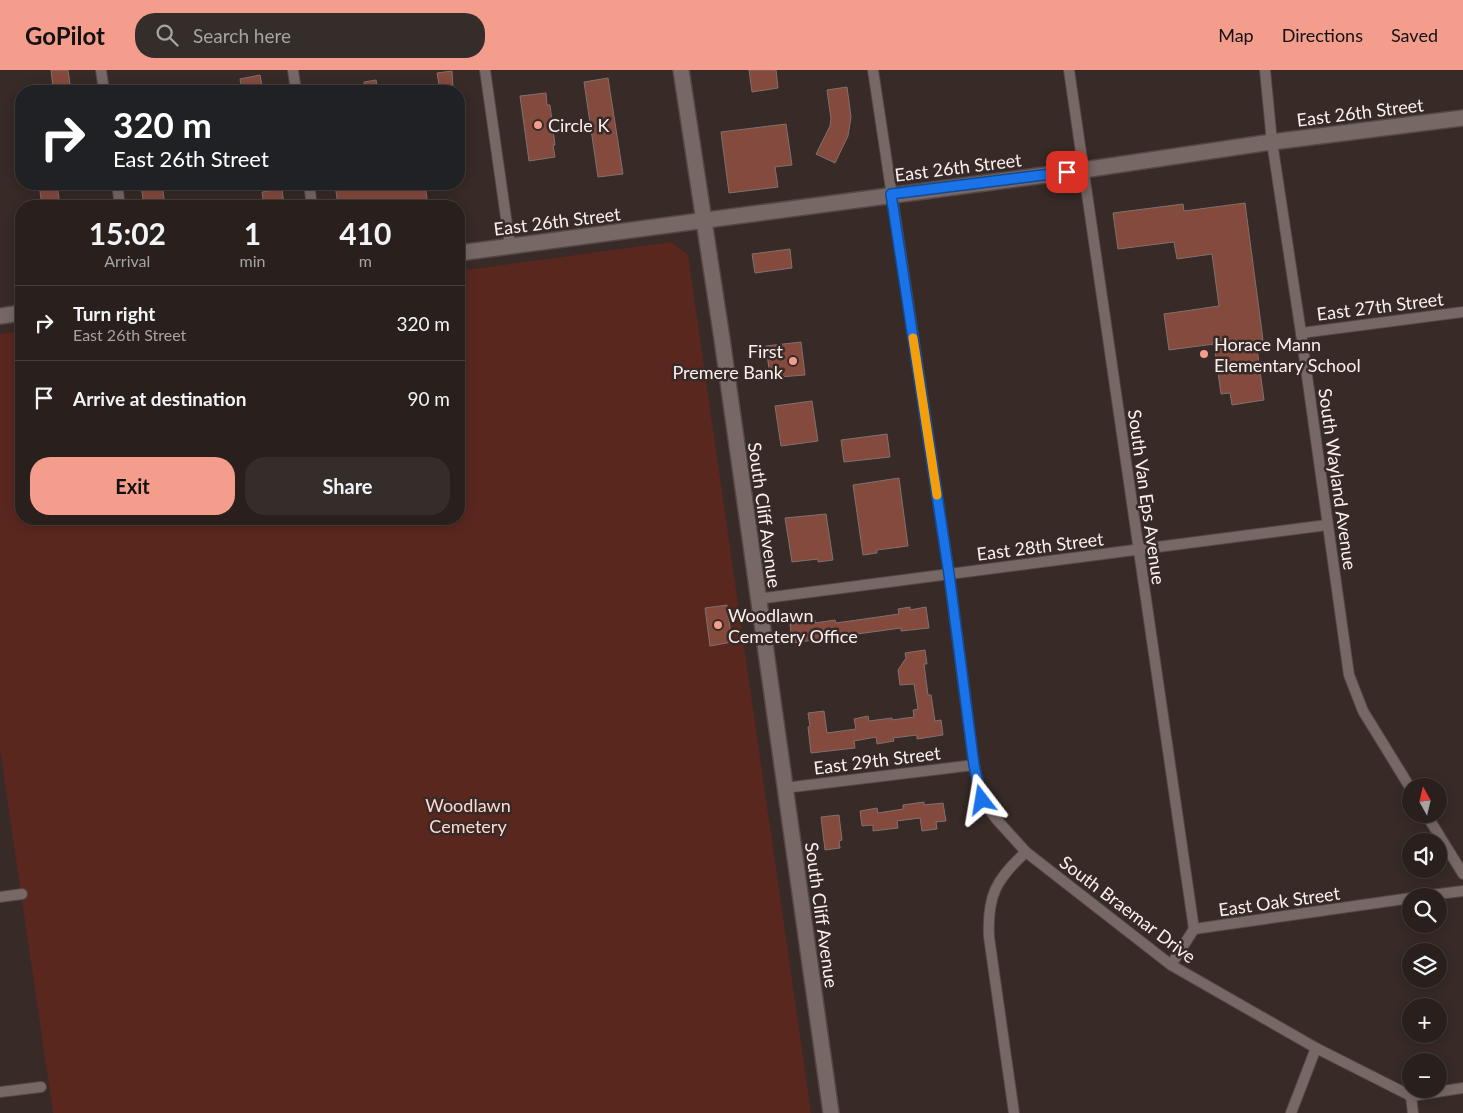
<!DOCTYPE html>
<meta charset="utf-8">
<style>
:root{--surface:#29201d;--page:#352d2a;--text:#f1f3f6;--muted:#a5a3a4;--line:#453e3b;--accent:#f49d8c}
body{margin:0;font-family:Lato,sans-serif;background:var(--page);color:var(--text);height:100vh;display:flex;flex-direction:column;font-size:19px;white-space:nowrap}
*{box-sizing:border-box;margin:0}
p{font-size:16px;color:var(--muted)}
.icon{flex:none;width:28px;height:28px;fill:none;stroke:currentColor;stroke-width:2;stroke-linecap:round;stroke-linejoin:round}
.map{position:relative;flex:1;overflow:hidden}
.sheet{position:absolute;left:15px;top:130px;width:450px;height:325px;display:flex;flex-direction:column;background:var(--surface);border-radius:20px;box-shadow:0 2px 12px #0003,0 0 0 1px var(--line)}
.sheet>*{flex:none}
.top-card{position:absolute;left:15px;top:15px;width:450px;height:105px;border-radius:20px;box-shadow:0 2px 12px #0003,0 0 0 1px var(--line);background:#202124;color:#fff;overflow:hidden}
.needle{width:32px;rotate:352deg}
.controls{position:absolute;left:1402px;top:708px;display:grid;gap:10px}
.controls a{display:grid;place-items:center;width:45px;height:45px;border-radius:50%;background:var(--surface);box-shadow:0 2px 12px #0003,0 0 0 1px var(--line);font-size:25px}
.pin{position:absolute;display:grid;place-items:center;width:42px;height:42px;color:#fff;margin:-21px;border-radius:10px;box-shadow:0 2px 8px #0006}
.me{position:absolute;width:55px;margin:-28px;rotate:346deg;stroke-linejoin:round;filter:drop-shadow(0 0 4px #0008)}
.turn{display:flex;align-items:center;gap:18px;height:105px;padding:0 15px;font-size:22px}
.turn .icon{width:65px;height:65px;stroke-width:2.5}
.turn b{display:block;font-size:35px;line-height:42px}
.eta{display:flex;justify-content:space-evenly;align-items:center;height:85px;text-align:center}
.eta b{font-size:30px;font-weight:700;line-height:35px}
.primary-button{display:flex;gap:10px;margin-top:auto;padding:10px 15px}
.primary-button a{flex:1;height:58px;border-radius:20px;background:var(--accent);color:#111;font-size:20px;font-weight:700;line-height:58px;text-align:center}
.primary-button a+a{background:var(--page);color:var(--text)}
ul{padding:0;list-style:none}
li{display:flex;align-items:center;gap:15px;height:75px;padding:0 15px;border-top:1px solid var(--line)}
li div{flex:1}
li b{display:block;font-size:19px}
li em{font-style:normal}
header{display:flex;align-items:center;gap:30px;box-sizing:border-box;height:70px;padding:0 25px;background:var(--accent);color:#111}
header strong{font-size:24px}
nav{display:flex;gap:28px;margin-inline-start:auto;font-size:18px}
.search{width:350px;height:45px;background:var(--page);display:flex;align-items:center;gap:12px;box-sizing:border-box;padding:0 18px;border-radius:20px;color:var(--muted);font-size:19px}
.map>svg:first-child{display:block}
.green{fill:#5a271e}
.building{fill:#854a3e;stroke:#80716d}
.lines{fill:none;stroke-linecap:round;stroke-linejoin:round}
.minor-casing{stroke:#534846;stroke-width:12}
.secondary-casing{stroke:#534846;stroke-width:18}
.minor{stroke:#776865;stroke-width:10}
.secondary{stroke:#776865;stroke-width:15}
.route-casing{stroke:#114b97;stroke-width:12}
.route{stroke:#1a73e8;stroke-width:9}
.slow{stroke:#f59e0b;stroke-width:9}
.poi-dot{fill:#f49d8c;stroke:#372a27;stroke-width:2}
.labels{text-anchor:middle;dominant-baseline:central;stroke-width:5;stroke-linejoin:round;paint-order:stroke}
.street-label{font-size:18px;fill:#faf1ef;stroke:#372a27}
.poi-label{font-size:18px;fill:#faf1ef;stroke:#372a27;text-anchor:start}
.park-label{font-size:18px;fill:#ffd8d0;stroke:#372a27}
</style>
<header>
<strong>GoPilot</strong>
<div class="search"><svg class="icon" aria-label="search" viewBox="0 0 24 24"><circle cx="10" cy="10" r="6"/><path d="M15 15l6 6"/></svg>Search here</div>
<nav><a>Map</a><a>Directions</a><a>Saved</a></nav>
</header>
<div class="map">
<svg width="1463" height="1043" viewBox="0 0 1463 1043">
<rect width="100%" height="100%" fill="#372a27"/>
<path class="green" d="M671 172 688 185 811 1043H53L0 679V264L21 261V449H459V201Z"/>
<g class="building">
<path d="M51 0H68L71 21H55V18H53Z"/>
<path d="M749 0H776L778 18 752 22Z"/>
<path d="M452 1 453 18 440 20 437 3Z"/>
<path d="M260 5 263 21H242L240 9Z"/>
<path d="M608 8 623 104 598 107 584 12Z"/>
<path d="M376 10 378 21H365L364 12Z"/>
<path d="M847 17 851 47 848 66 835 93 816 84 830 56 831 49 827 20Z"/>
<path d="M546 23 547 35H550L555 75H553L555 87 529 91 520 26Z"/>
<path d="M786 54 792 95 775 97 778 117 729 123 721 62Z"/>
<path d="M39 114H57L60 136H42Z"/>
<path d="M151 114H162L165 136H144L141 115Z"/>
<path d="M335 114H425L428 136H338Z"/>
<path d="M282 119 284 135 264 136 262 122Z"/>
<path d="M1245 133 1263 270 1256 271 1264 330 1232 335 1230 323 1221 324 1214 274 1169 280 1164 244 1219 236 1212 184 1177 189 1174 172 1118 179 1113 143 1183 134 1184 141Z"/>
<path d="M790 179 792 198 755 203 752 184Z"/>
<path d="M801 272 805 305 779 307 778 298 769 299 766 276Z"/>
<path d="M812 331 818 371 781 376 775 336Z"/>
<path d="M887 364 890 387 844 392 841 370Z"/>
<path d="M899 408 908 476 877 480V483L863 485 853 415Z"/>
<path d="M826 444 833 490 818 492V489L792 492 785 448Z"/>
<path d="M727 535 732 572 710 576 705 538Z"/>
<path d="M910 537V540L926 537 929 558 901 561V558L792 573 790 554 815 550V553L835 550 836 553 899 544 898 539Z"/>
<path d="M925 580 927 594H924L928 625H931L935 651 941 650 943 665 917 669V665L893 668 894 671 877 674 876 667 854 671 855 678 811 683 808 657 810 656 808 643 824 641 827 663 856 659 854 649 868 646 869 651 892 648V650L914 647 913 640 918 639 914 614 900 615 898 600 906 588 905 583Z"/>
<path d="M924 732V735L943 733 946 751 936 752 937 759 922 761 920 748 897 751 898 758 873 761V755L862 756 860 741 877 738 878 743 903 739V735Z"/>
<path d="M839 745 842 770 839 771 840 778 825 780 821 747Z"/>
</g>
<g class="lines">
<g class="minor-casing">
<g id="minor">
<path d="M101 0 104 21"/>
<path d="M293 0 296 21"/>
<path d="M485 0 510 176"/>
<path d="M873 0 949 504 974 695 982 730 997 750 1026 782 1171 895 1316 978 1411 1026"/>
<path d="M1069 0 1194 859"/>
<path d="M1265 0 1272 72 1301 263 1349 605 1363 641 1411 719"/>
<path d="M117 114 120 136"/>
<path d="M309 114 312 136"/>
<path d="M1301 263 1463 242"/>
<path d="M757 529 1327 455"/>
<path d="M784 718 974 695"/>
<path d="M1426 744 1463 804"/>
<path d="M1423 826 1463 821"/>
<path d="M0 827 22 824"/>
<path d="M1171 895 1194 859 1411 828"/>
<path d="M0 1022 41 1017"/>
<path d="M1411 1026 1463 1018"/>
<path d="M1411 1026 1413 1043"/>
<path d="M1014 1043 989 867C987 826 996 809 1026 782"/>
<path d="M1291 1043 1316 978"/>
</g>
</g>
<g class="secondary-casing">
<g id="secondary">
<path d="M681 0 722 269 831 1043"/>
<path d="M459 183 1083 100 1272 72 1463 48"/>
<path d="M0 246 21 243"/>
</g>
</g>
<use href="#minor" class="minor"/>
<use href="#secondary" class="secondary"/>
</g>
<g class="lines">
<g class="route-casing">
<path id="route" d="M982 730 974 695 949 504 891 124 1067 102"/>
</g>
<use href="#route" class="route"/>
<path class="slow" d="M913 268 937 425"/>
</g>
<g class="poi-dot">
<circle cx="538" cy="55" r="5"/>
<circle cx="1204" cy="284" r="5"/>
<circle cx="793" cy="291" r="5"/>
<circle cx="718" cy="555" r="5"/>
</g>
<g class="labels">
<g class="street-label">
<text transform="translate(1360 42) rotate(-7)">East 26th Street</text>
<text transform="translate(958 97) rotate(-7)">East 26th Street</text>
<text transform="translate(557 151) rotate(-7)">East 26th Street</text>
<text transform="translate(1380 236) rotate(-7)">East 27th Street</text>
<text transform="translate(1338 409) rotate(82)">South Wayland Avenue</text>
<text transform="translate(1147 427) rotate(82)">South Van Eps Avenue</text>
<text transform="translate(765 445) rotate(82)">South Cliff Avenue</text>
<text transform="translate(1040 476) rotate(-7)">East 28th Street</text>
<text transform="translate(877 690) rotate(-7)">East 29th Street</text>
<text transform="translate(1279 831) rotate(-8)">East Oak Street</text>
<text transform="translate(1128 839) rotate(37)">South Braemar Drive</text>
<text transform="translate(822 845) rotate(82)">South Cliff Avenue</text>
</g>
<g class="poi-label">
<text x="548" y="55">Circle K</text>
<text x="1214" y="274">Horace Mann<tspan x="1214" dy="21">Elementary School</tspan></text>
<text x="783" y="281" text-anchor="end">First<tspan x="783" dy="21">Premere Bank</tspan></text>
<text x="728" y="545">Woodlawn<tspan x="728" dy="21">Cemetery Office</tspan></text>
</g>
<g class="park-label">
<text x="468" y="735">Woodlawn<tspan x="468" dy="21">Cemetery</tspan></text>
</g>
</g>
</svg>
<div class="controls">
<a><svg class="needle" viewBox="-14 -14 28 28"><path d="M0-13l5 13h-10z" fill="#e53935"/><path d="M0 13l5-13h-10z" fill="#a5a3a4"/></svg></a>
<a><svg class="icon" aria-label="sound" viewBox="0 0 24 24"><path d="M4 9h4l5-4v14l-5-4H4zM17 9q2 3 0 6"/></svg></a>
<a><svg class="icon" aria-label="search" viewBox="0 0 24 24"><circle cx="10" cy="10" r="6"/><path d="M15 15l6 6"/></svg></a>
<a><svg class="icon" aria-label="layers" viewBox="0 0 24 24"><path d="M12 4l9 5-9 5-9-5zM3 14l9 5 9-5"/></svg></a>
<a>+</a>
<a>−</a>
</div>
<div class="pin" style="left:1067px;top:102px;background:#d93025"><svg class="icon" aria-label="arrive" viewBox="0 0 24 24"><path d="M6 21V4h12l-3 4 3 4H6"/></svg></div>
<svg class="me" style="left:982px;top:730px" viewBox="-20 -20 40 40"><path d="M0-17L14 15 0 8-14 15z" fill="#1a73e8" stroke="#fff" stroke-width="4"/></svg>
<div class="top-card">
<div class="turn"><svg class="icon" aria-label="right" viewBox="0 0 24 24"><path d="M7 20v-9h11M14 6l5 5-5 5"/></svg><div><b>320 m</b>East 26th Street</div></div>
</div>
<section class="sheet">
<div class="eta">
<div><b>15:02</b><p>Arrival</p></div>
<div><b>1</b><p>min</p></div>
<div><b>410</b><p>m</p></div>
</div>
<ul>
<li><svg class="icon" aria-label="right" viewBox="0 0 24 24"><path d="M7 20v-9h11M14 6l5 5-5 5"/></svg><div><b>Turn right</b><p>East 26th Street</p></div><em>320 m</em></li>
<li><svg class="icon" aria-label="arrive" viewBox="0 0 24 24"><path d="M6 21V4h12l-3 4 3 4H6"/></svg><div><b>Arrive at destination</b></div><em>90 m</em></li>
</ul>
<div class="primary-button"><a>Exit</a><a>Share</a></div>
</section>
</div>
